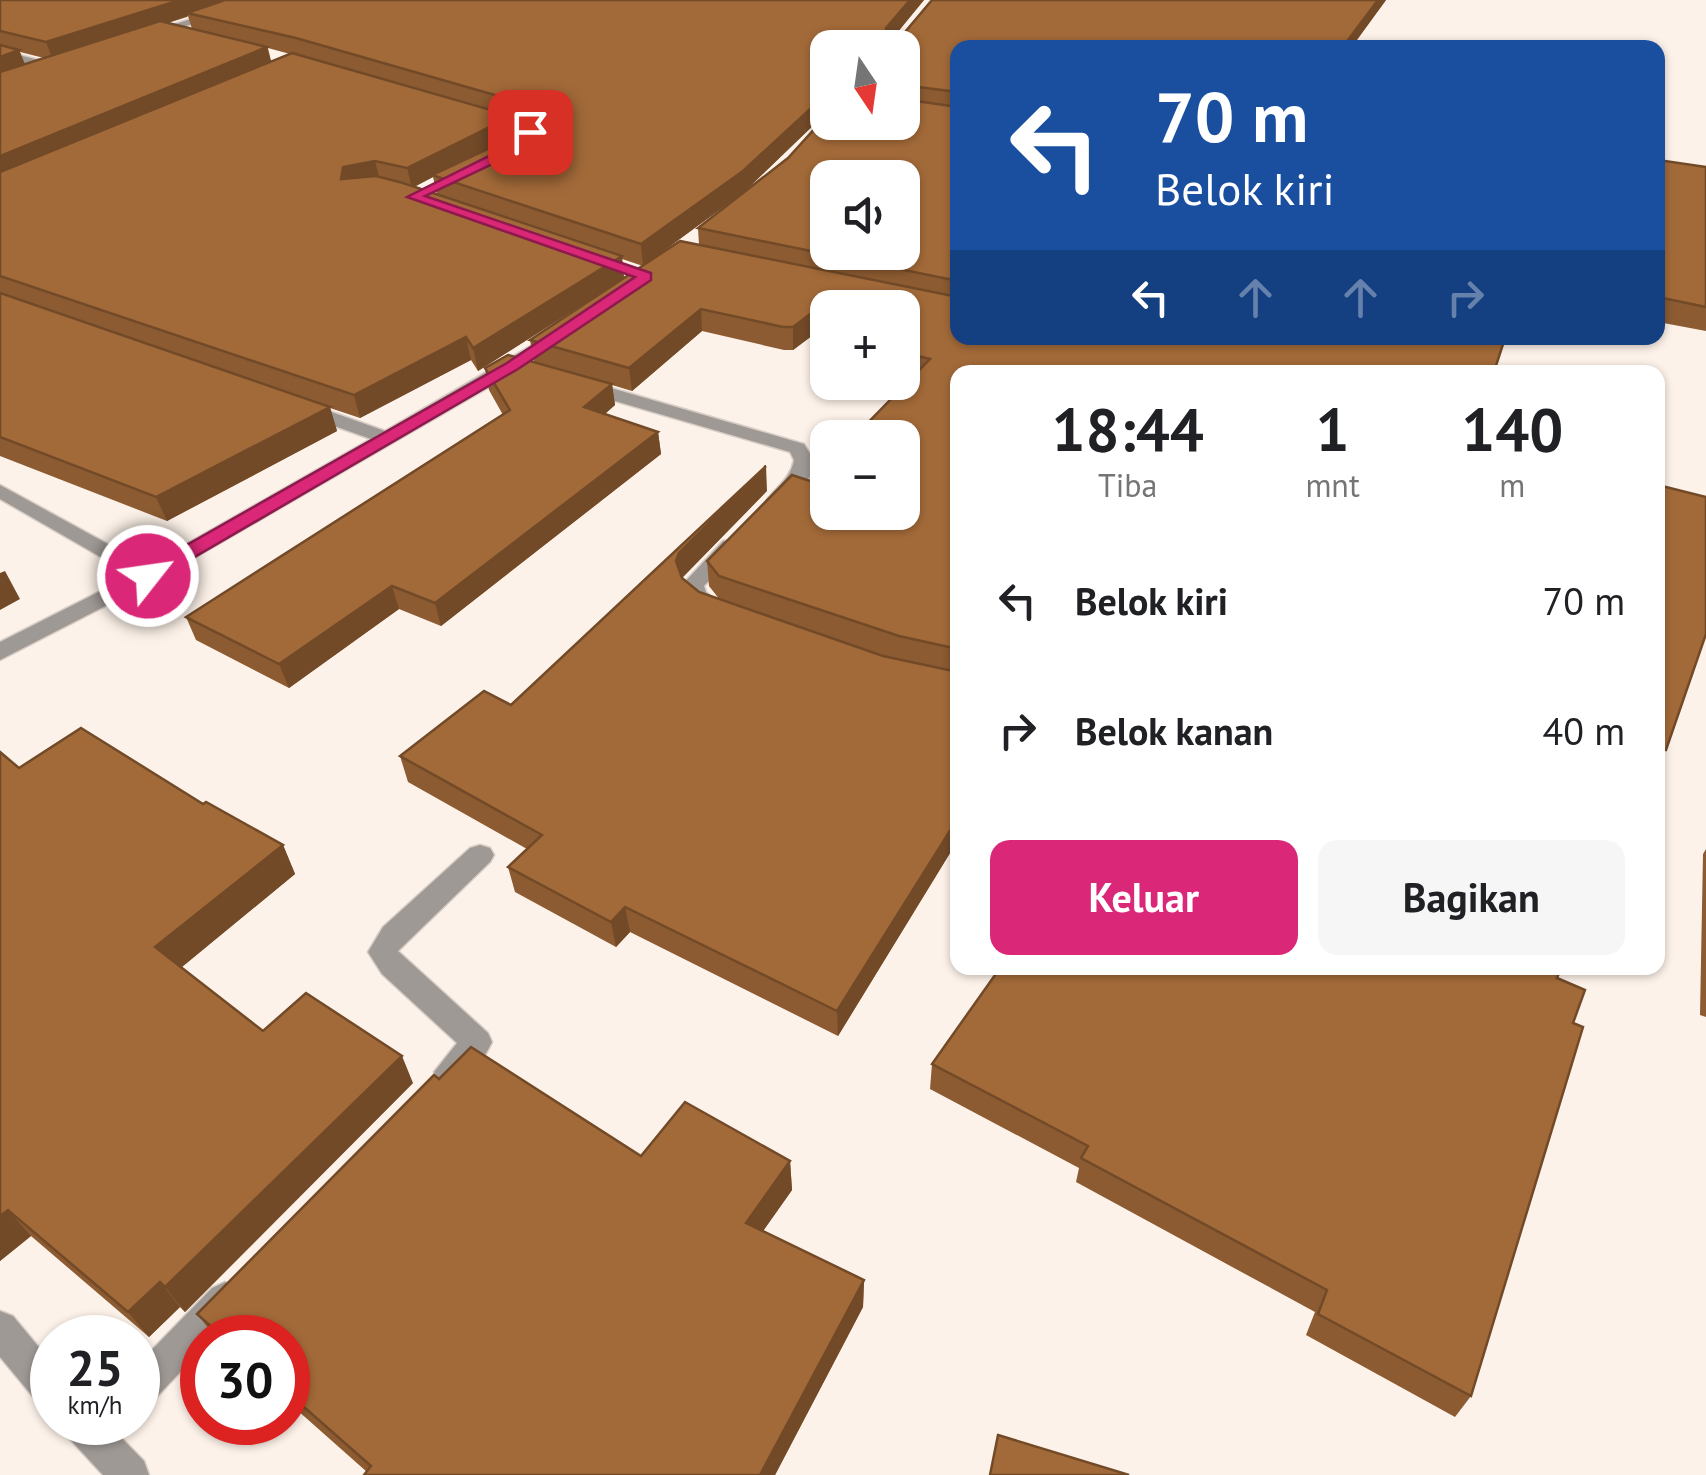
<!DOCTYPE html>
<html lang="id">
<meta charset="utf-8">
<style>
:root{--surface:#fff;--page:#f6f6f6;--text:#202124;--muted:#757577;--accent:#db2777}
body{margin:0;font-family:"PT Sans",sans-serif;background:var(--page);color:var(--text);height:100vh;display:flex;flex-direction:column;font-size:38px;white-space:nowrap}
*{box-sizing:border-box;margin:0}
p{font-size:32px;color:var(--muted)}
.icon{flex:none;width:55px;height:55px;fill:none;stroke:currentColor;stroke-width:2;stroke-linecap:round;stroke-linejoin:round}
.map{position:relative;flex:1;overflow:hidden}
.panel{position:absolute;left:950px;top:365px;width:715px;height:610px;display:flex;flex-direction:column;background:var(--surface);border-radius:20px;box-shadow:0 2px 8px #0004}
.panel>*{flex:none}
.banner{position:absolute;left:950px;top:40px;width:715px;height:305px;border-radius:20px;box-shadow:0 2px 8px #0004;background:#1a4fa0;color:#fff;overflow:hidden}
.needle{width:65px;rotate:167deg}
.buttons{position:absolute;left:810px;top:30px;display:grid;gap:20px}
.buttons a{display:grid;place-items:center;width:110px;height:110px;border-radius:20px;background:var(--surface);box-shadow:0 2px 8px #0004;font-size:50px}
.speed{position:absolute;left:30px;top:1315px;display:flex;gap:20px;font-size:50px;font-weight:700;text-align:center}
.speed>*{display:grid;place-content:center;width:130px;height:130px;border-radius:50%;background:var(--surface);box-shadow:0 2px 8px #0004;line-height:1}
.speed small{font-size:25px;font-weight:400}
.speed .limit{border:15px solid #d22;background:#fff;color:#111}
.pin{position:absolute;display:grid;place-items:center;width:85px;height:85px;color:#fff;margin:-42px;border-radius:20px;box-shadow:0 5px 15px #0006}
.me{position:absolute;width:110px;margin:-55px;rotate:60deg;stroke-linejoin:round;filter:drop-shadow(0 0 8px #0008)}
.turn{display:flex;align-items:center;gap:35px;height:210px;padding:0 40px;font-size:45px}
.turn .icon{width:130px;height:130px;stroke-width:2.5}
.turn b{display:block;font-size:70px;line-height:85px}
.lanes{display:flex;align-items:center;height:95px;padding:0 40px;background:#0003;justify-content:center;gap:50px;direction:ltr}
.lanes .off{opacity:.35}
.eta{display:flex;justify-content:space-evenly;align-items:center;height:170px;text-align:center}
.eta b{font-size:60px;font-weight:700;line-height:70px}
.primary-button{display:flex;gap:20px;margin-top:auto;padding:20px 40px}
.primary-button a{flex:1;height:115px;border-radius:20px;background:var(--accent);color:#fff;font-size:40px;font-weight:700;line-height:115px;text-align:center}
.primary-button a+a{background:var(--page);color:var(--text)}
ul{padding:0;list-style:none}
li{display:flex;align-items:center;gap:30px;height:130px;padding:0 40px}
li div{flex:1}
li b{display:block;font-size:38px}
li em{font-style:normal}
.map>svg:first-child{display:block}
.lines{fill:none;stroke-linecap:round;stroke-linejoin:round}
.street-casing{stroke:#d8cec6;stroke-width:3}
.street{fill:#9f9995;fill-rule:evenodd}
.wall{fill:#8c5b31;fill-rule:evenodd}
.shaded-wall{fill:#724a28}
.building{fill:#a36a39;stroke:#724a28;stroke-width:2.5;fill-rule:evenodd}
.route{fill:#db2777;stroke:#8e194d;stroke-width:2.5}
</style>
<div class="map">
<svg width="1706" height="1475" viewBox="0 0 1706 1475">
<rect width="100%" height="100%" fill="#fdf2e9"/>
<g class="lines">
<g class="street-casing">
<g id="street">
<path d="M250 0H268L151 37 141 35Z"/>
<path d="M0 50 54 64 56 67 50 71 0 58Z"/>
<path d="M560 329 566 330V338L518 370 156 580 0 660V642L132 575 0 499V485L148 566 371 439 295 412V404H309L385 431Z"/>
<path d="M580 379 804 444 814 460 811 476 784 504H770L767 500C778 485 790 479 794 460L790 452 574 389V381Z"/>
<path d="M731 540 742 546 704 586 706 592 726 610 715 617C699 613 685 601 682 585L723 541Z"/>
<path d="M480 845 490 848 494 855 490 862 398 951 488 1033 492 1042C483 1062 462 1090 439 1082L434 1072 457 1043 382 974 368 952 383 927 470 848Z"/>
<path d="M225 1282 238 1288 243 1300 238 1312 214 1338H202V1349L151 1403 138 1408V1364L212 1288Z"/>
<path d="M0 1311 13 1316 52 1363V1409L39 1404 0 1357Z"/>
<path d="M60 1422H106L144 1461 149 1475H103L66 1435Z"/>
</g>
</g>
<use href="#street" class="street"/>
</g>
<g class="wall">
<path d="M0 0H924L897 33 905 32 932 0H1386L1351 48H958V840L838 1036 630 932 616 947 515 892 508 867 527 849 408 782 400 756 511 705 767 491 682 578 699 592 720 600 709 586 707 561 810 481 912 378 902 376V308H828V351L813 335 793 350H784L702 331 632 391 612 385 615 405 605 414 658 432 661 454 441 626 399 609 289 688 196 640 186 617 503 415 489 390 485 368 534 362 530 340 610 287 478 371 471 360 360 418 330 408 337 431 167 521 0 456ZM188 16 192 29 168 23 187 17ZM268 48 290 54 271 61ZM828 48 902 122H828ZM20 52 44 58 25 64ZM823 116 825 117 788 158 698 228 699 245 650 261 745 191ZM513 119 530 124 524 132 516 136ZM433 177 437 194 414 187ZM622 259 643 266 624 278Z"/>
<path d="M1658 160 1706 167V331L1658 322Z"/>
<path d="M1658 485 1666 750 1658 765Z"/>
<path d="M19 768 203 804 283 845 295 874 182 967 263 1031 413 1083 185 1312 180 1307 149 1337 31 1236 0 1261Z"/>
<path d="M1706 849V1017L1700 1015 1703 854Z"/>
<path d="M1557 978 1573 1023 1471 1396 1455 1417 1306 1335 1315 1312 1076 1182 1079 1168 930 1089 932 1064Z"/>
<path d="M439 1079 641 1156 790 1161 792 1190 763 1231 864 1280 863 1307 775 1475H364L367 1472 288 1402V1338H216L197 1314Z"/>
</g>
<g class="shaded-wall">
<path d="M180 0H239L187 13 188 16 53 60 46 42Z"/>
<path d="M910 0H924L886 46V28Z"/>
<path d="M1378 0H1386L1351 48H1342Z"/>
<path d="M267 47 272 65 0 180V156Z"/>
<path d="M19 50 26 68 0 78V57Z"/>
<path d="M823 97V116L745 191 643 266 641 244Z"/>
<path d="M512 116 516 136 432 175 433 177 412 188 407 168Z"/>
<path d="M375 161 380 181 341 179 343 167Z"/>
<path d="M622 256 624 278 478 371 473 348Z"/>
<path d="M701 309 702 331 632 391 629 368Z"/>
<path d="M813 312V335L793 350V327Z"/>
<path d="M466 337 471 360 360 418 354 395Z"/>
<path d="M612 384 615 405 587 429 584 407Z"/>
<path d="M330 407 337 431 167 521 156 497Z"/>
<path d="M658 432 661 454 441 626 435 603Z"/>
<path d="M766 466 767 491 682 578 676 561 679 553Z"/>
<path d="M5 571 20 599 0 610V573Z"/>
<path d="M392 586 399 609 289 688 279 664Z"/>
<path d="M958 818V840L838 1036 837 1011Z"/>
<path d="M283 845 295 874 172 975 155 947Z"/>
<path d="M625 907 630 932 616 947 611 922Z"/>
<path d="M402 1056 413 1083 185 1312 165 1287Z"/>
<path d="M790 1161 792 1190 749 1251 746 1223Z"/>
<path d="M8 1210 31 1236 0 1261V1216Z"/>
<path d="M864 1280 863 1307 775 1475H760Z"/>
<path d="M160 1282 180 1307 149 1337 128 1312Z"/>
</g>
<g class="building">
<path d="M0 0H180L46 42 0 31Z"/>
<path d="M225 0H910L886 28 887 33 905 32 932 0H1378L1342 48H958V92L902 85V48H828V98L823 97 743 171 641 244 432 175 524 132 537 115 533 106 296 38 187 13Z"/>
<path d="M160 21 267 47 0 156V72Z"/>
<path d="M0 45 19 50 0 57Z"/>
<path d="M292 53 512 116 407 168 375 161 343 167 341 179 376 176 403 183 622 256 473 348 466 337 354 395 0 276V172Z"/>
<path d="M902 99 958 107V281L698 228 788 158 828 114V122H902ZM828 178H902V252H828Z"/>
<path d="M1658 160 1706 167V307L1658 297Z"/>
<path d="M680 241 958 297V338H1505L1494 372H958V649L899 636 719 576 707 561 792 475 810 481 828 463V512H902V438H853L930 359 902 352V308H828V329L813 312 793 327H783L701 309 629 368 530 340Z"/>
<path d="M0 293 330 407 156 497 0 437Z"/>
<path d="M508 355 612 384 584 407 658 432 435 603 392 586 279 664 186 617 510 410 485 368Z"/>
<path d="M766 466 679 553 676 561 682 578 699 592 883 656 958 672V818L837 1011 625 907 611 922 508 867 542 835 400 756 484 691 511 705Z"/>
<path d="M1658 485 1706 497V634L1666 750 1658 747Z"/>
<path d="M81 728 203 804 206 802 283 845 155 947 263 1031 306 993 402 1056 165 1287 160 1282 128 1312 8 1210 0 1216V752L19 768Z"/>
<path d="M1000 968H1561L1557 978 1585 990 1573 1023 1583 1027 1471 1396 1318 1314 1327 1290 1081 1158 1088 1146 932 1064Z"/>
<path d="M471 1047 641 1156 685 1102 790 1161 746 1223 864 1280 760 1475H364L371 1466 288 1393V1338H224L197 1314 434 1075 439 1079Z"/>
<path d="M998 1435 1129 1475H990Z"/>
</g>
<path class="route" d="M530 128 536 132 526 148 425 196 651 273V280L518 369 155 580H141V571L507 363 635 277 407 197 517 142Z"/>
</svg>
<div class="buttons">
<a><svg class="needle" viewBox="-14 -14 28 28"><path d="M0-13l5 13h-10z" fill="#e53935"/><path d="M0 13l5-13h-10z" fill="#757577"/></svg></a>
<a><svg class="icon" aria-label="sound" viewBox="0 0 24 24"><path d="M4 9h4l5-4v14l-5-4H4zM17 9q2 3 0 6"/></svg></a>
<a>+</a>
<a>−</a>
</div>
<div class="speed"><div>25<small>km/h</small></div><div class="limit">30</div></div>
<div class="pin" style="left:530px;top:132px;background:#d93025"><svg class="icon" aria-label="arrive" viewBox="0 0 24 24"><path d="M6 21V4h12l-3 4 3 4H6"/></svg></div>
<svg class="me" style="left:148px;top:576px" viewBox="-20 -20 40 40"><circle r="17" fill="#db2777" stroke="#fff" stroke-width="3"/><path d="M0-11L8 9 0 5-8 9z" fill="#fff"/></svg>
<div class="banner">
<div class="turn"><svg class="icon" aria-label="left" viewBox="0 0 24 24"><path d="M17 20v-9H6M10 6l-5 5 5 5"/></svg><div><b>70 m</b>Belok kiri</div></div>
<div class="lanes"><svg class="icon" aria-label="left" viewBox="0 0 24 24"><path d="M17 20v-9H6M10 6l-5 5 5 5"/></svg><svg class="icon off" aria-label="ahead" viewBox="0 0 24 24"><path d="M12 20V5M6 11l6-6 6 6"/></svg><svg class="icon off" aria-label="ahead" viewBox="0 0 24 24"><path d="M12 20V5M6 11l6-6 6 6"/></svg><svg class="icon off" aria-label="right" viewBox="0 0 24 24"><path d="M7 20v-9h11M14 6l5 5-5 5"/></svg></div>
</div>
<section class="panel">
<div class="eta">
<div><b>18:44</b><p>Tiba</p></div>
<div><b>1</b><p>mnt</p></div>
<div><b>140</b><p>m</p></div>
</div>
<ul>
<li><svg class="icon" aria-label="left" viewBox="0 0 24 24"><path d="M17 20v-9H6M10 6l-5 5 5 5"/></svg><div><b>Belok kiri</b></div><em>70 m</em></li>
<li><svg class="icon" aria-label="right" viewBox="0 0 24 24"><path d="M7 20v-9h11M14 6l5 5-5 5"/></svg><div><b>Belok kanan</b></div><em>40 m</em></li>
</ul>
<div class="primary-button"><a>Keluar</a><a>Bagikan</a></div>
</section>
</div>
